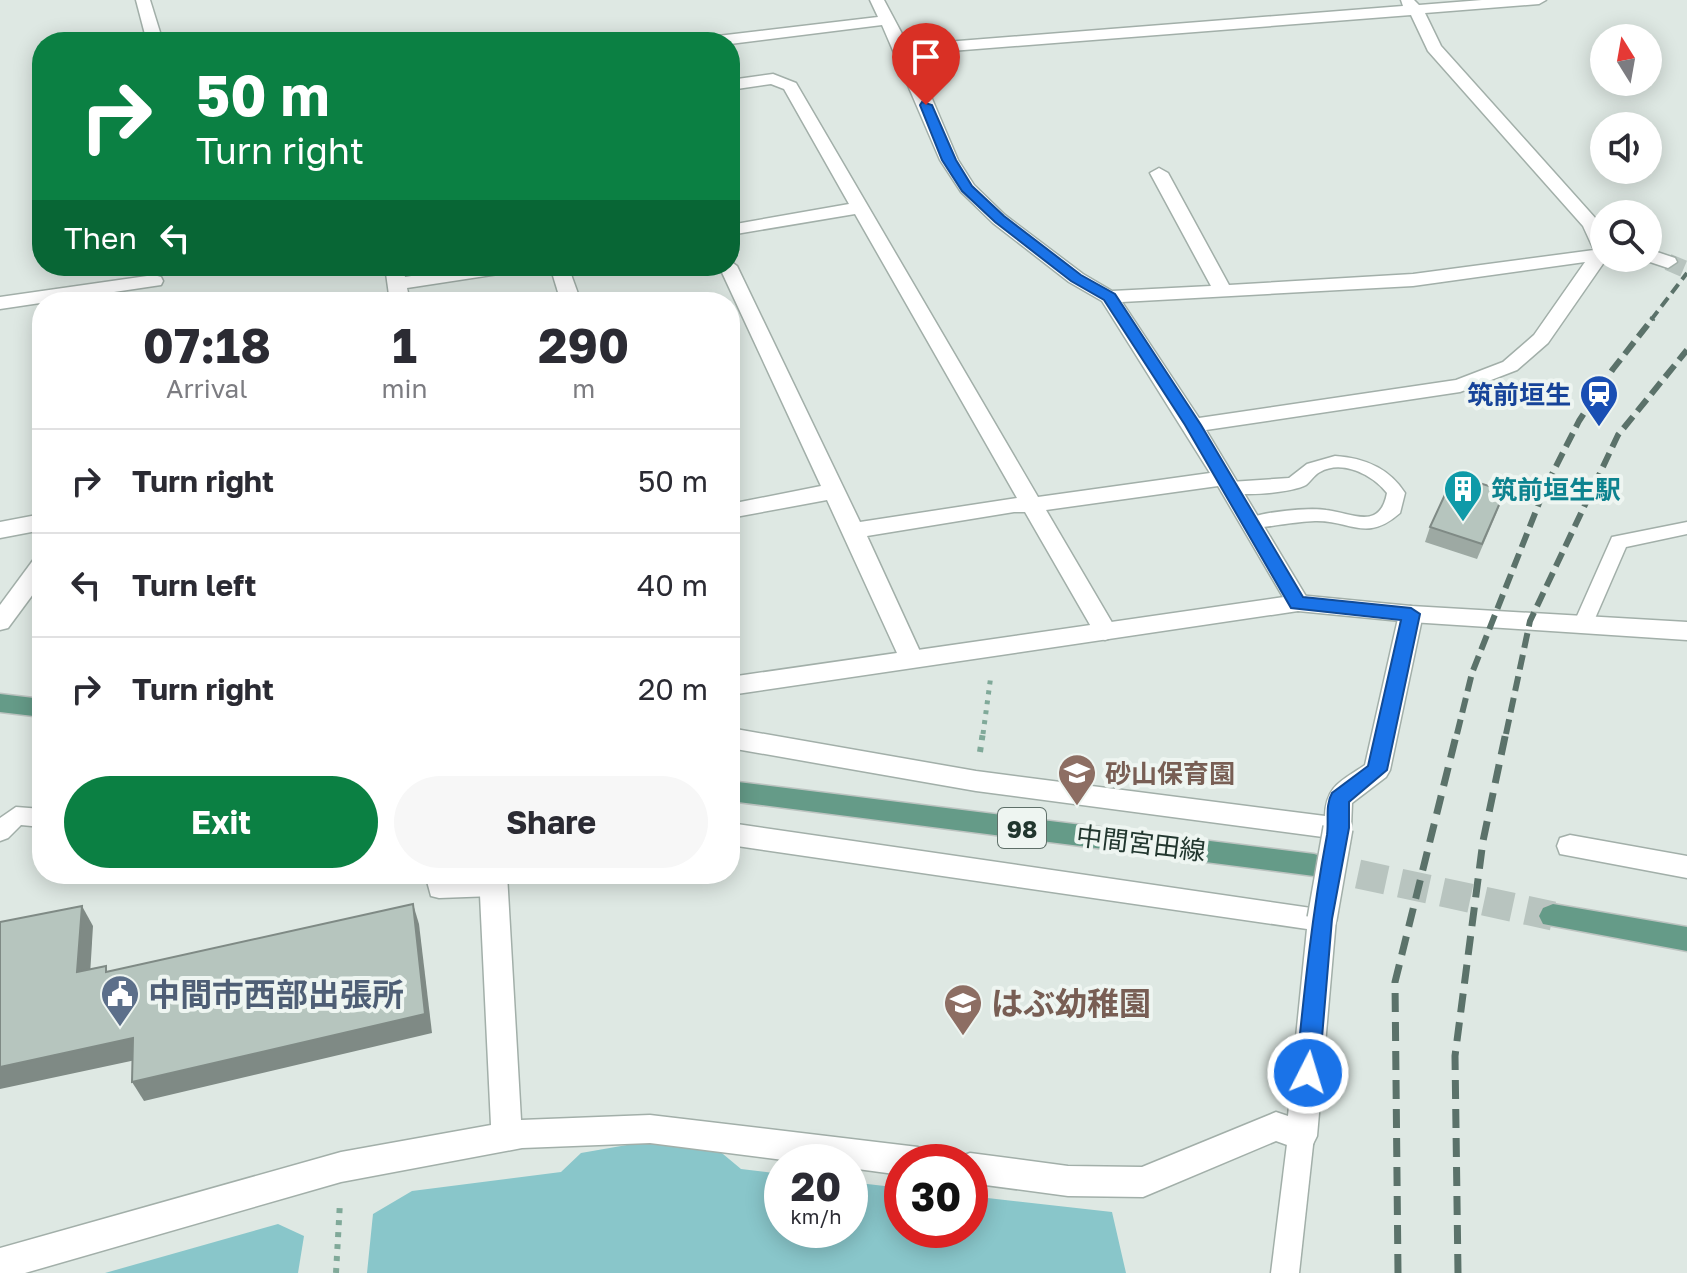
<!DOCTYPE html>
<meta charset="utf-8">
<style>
:root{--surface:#fff;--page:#f7f7f7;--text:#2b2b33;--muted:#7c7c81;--line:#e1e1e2;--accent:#0b8043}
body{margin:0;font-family:"Golos Text","Noto Sans JP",sans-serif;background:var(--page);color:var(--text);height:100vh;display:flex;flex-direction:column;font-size:30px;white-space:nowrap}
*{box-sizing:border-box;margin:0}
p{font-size:26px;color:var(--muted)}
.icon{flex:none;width:44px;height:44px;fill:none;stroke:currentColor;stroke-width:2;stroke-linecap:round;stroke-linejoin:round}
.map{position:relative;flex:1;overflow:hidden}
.drawer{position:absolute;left:32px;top:292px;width:708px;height:592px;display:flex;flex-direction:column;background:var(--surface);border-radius:32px;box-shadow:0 4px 20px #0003}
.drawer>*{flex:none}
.top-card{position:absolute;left:32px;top:32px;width:708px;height:244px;border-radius:32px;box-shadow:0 4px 20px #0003;background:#0b8043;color:#fff;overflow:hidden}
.needle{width:52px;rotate:349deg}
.controls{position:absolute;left:1590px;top:24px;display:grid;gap:16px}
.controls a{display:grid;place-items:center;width:72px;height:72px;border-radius:50%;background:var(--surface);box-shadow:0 4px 20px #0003;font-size:40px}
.speed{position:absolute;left:764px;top:1144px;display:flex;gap:16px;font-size:40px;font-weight:700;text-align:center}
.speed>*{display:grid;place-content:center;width:104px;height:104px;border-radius:50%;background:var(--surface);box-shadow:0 4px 20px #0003;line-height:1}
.speed small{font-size:20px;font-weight:400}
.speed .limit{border:12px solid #d22;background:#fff;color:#111}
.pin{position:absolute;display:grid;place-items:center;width:68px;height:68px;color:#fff;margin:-82px -34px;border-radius:50% 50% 50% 0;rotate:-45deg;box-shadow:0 0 8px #0007}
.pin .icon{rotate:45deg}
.me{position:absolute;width:88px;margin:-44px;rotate:5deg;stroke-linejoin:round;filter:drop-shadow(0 0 6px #0008)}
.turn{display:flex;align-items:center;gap:28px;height:168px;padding:0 32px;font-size:36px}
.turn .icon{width:104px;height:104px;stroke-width:2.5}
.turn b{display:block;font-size:56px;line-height:68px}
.then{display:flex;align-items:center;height:76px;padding:0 32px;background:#0003;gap:16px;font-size:30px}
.eta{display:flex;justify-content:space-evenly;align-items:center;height:136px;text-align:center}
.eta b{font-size:48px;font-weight:700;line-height:56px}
.cta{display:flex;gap:16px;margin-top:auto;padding:16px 32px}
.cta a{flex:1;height:92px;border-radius:48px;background:var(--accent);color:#fff;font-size:32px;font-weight:700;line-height:92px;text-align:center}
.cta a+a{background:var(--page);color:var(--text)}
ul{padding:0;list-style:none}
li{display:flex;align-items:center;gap:24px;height:104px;padding:0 32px;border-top:2px solid var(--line)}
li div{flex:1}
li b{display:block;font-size:30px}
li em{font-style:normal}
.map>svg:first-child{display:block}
.water{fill:#89c6ca}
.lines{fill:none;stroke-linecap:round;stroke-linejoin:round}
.minor-tunnel{stroke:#b8c4bf;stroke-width:17;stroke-dasharray:17 9;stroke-linecap:butt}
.primary-tunnel{stroke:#b8c4bf;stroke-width:29;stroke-dasharray:29 14;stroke-linecap:butt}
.service-casing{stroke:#a2afa9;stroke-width:3}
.minor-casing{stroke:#a2afa9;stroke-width:3}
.tertiary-casing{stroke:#a2afa9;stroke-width:3}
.primary-casing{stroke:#bcc3c0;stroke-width:3}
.path-far1{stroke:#80a999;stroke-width:5;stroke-dasharray:4 6;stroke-linecap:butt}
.path{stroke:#80a999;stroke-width:6;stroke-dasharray:5 7;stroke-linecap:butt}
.service{fill:#fff;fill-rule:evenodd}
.minor{fill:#fff;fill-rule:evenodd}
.tertiary{fill:#fff;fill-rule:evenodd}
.primary{fill:#659b88;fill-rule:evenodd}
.rail-far2{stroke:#5b726a;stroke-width:4;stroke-dasharray:11 6;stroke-linecap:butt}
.rail-far1{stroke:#5b726a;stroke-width:6;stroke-dasharray:15 7;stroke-linecap:butt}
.rail{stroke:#5b726a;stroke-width:7;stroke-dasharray:19 10;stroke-linecap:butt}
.minor-bridge-casing{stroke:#a2afa9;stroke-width:32;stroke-linecap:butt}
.minor-bridge{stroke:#fff;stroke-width:29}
.wall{fill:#9da9a3}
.shaded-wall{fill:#7f8a85}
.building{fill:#b6c5be;stroke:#7f8a85;stroke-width:2}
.route{fill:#1a73e8;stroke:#114b97;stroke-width:2}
.labels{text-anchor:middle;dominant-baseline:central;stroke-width:8;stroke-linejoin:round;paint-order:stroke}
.shield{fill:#eef5f1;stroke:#5e6f68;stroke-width:2}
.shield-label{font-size:24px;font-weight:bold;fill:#21362e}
.transit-label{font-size:26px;font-weight:bold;fill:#164399;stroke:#eef5f1;text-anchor:end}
.culture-label{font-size:26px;font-weight:bold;fill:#0d838f;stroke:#eef5f1;text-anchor:start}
.education-label{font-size:26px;font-weight:bold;fill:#785e54;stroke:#eef5f1;text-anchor:start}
.street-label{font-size:26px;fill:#21362e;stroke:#eef5f1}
.near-service-label{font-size:32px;font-weight:bold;fill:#4e5e75;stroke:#eef5f1;text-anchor:start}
.near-education-label{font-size:32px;font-weight:bold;fill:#785e54;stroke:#eef5f1;text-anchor:start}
</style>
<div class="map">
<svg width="1687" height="1273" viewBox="0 0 1687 1273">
<rect width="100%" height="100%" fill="#dee8e3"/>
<g class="water">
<path d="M644 1142 717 1149 741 1169 782 1174V1230H850V1182L902 1188V1230H970V1196L1112 1212 1126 1273H367L373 1214 412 1191 561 1172 581 1153Z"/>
<path d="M278 1224 304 1236 298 1273H105Z"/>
</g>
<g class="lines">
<path class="minor-tunnel" d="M1668 262 1687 270"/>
<path class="primary-tunnel" d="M1316 865 1553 916"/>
<g class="service-casing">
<g id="service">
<path d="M1335 456C1365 458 1389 468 1405 493L1400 513C1366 543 1351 520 1315 521 1294 522 1272 526 1251 529L1242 523C1250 512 1311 507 1326 510 1352 513 1380 531 1387 493 1373 475 1342 459 1320 472 1314 475 1311 481 1306 485 1292 493 1230 499 1221 488L1230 482 1289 478 1307 464Z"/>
<path d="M1687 522V534L1626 547 1590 630H1576L1573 625 1612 537Z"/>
<path d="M16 807 42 809V827L21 825 8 838 0 841V818Z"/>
<path d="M425 874H447L448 879 494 878 502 880 505 887 502 894 494 896 439 898 431 896Z"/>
<path d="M1301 1124 1310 1127 1314 1136 1299 1273H1271L1288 1136 1292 1127Z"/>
</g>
</g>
<g class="minor-casing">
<g id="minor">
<path d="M136 0H150L163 42H147Z"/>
<path d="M870 0H884L908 45 1403 6 1401 0H1414L1419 5 1482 0H1546L1539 4 1425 13 1441 46 1597 220 1604 233V258H1607L1548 343 1517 370 1460 392 1206 430 1310 603 1306 609 1298 611 1290 609 1218 486 1046 510 1117 631 1113 637 1105 640 1097 637 1025 512H1014L867 536 923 658 920 664 911 667 902 664 827 500 730 518V504L821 486 719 266H730V261L737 266 860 522 1017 498 855 214 730 235V225L849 204 784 89 771 84 730 90V80L773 74 796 83 1038 497 1210 473 1102 301 1069 282 993 223 961 192 940 160 882 25 730 44 701 42 709 37 878 17ZM1411 15 1428 51 1583 226 1594 250 1413 274 1229 285 1168 173 1159 168 1150 173 1211 286 1112 291 1083 274 1005 215 974 185 958 160 913 54ZM1585 262 1534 335 1503 362 1456 380 1199 418 1122 302 1413 286Z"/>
<path d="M1648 249 1675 258 1677 262 1668 268 1641 259 1648 258Z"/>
<path d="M385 266H403L405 277 475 266H520L511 272 407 288 410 302H390Z"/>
<path d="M550 266H568L581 302H561Z"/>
<path d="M154 275 161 277 163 281 161 285 0 309V297Z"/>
<path d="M42 514V530L0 538V522Z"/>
<path d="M1411 606 1419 608 1423 614 1390 770 1386 777 1352 803 1351 828 1347 836 1338 839 976 791 730 748V728L976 771 1325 816C1326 785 1342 781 1365 765L1399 614 1403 608Z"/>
<path d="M730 823 1332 911 1336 919 1317 1136 1312 1146 1301 1150 1276 1141 1143 1197 1068 1196 970 1183V1162H957L959 1157 970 1153 1068 1166 1142 1167 1276 1112 1288 1116 1307 929 730 845Z"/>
<path d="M1570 835 1687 856V878L1560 854 1557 846 1560 838Z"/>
<path d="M479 874H507L521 1120 650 1115 918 1147 929 1152 934 1162H902V1175L850 1168V1162H799L650 1143 522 1148 341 1182 25 1273H0V1248L341 1152 491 1125Z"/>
</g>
</g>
<g class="tertiary-casing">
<g id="tertiary">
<path d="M42 557V582L8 628 0 630V605L34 559Z"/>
<path d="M1298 595 1411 606 1687 622V640L1411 622 1298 611 730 695V677Z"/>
</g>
</g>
<g class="primary-casing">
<g id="primary">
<path d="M0 694 42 699V717L0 712Z"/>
<path d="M730 781 1314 854 1324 857 1328 865 1324 873 1314 876 730 801Z"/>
<path d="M1553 904 1687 927V951L1543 924 1539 916 1543 908Z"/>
</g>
</g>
<path class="path-far1" d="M983 734 991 675"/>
<g class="path">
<path d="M980 752 983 732"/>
<path d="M336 1273 340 1202"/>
</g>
<use href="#service" class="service"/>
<use href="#minor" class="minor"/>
<use href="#tertiary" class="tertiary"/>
<use href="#primary" class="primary"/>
<path class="rail-far2" d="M1651 320 1687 273"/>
<g class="rail-far1">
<path d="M1457 734 1472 673 1545 488 1579 421 1613 369 1653 318"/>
<path d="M1506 734 1530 621 1618 435 1687 350"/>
</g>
<g class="rail">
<path d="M1398 1273 1395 982 1457 732"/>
<path d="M1458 1273 1455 1056 1483 841 1506 732"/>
</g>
<g class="minor-bridge-casing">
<path id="minor-bridge" d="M1322 919 1338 828"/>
</g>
<use href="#minor-bridge" class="minor-bridge"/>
</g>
<path class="wall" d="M1500 505 1477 559 1425 542 1430 527Z"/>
<g class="shaded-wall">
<path d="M413 904 419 924 432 1033 144 1101 132 1082Z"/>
<path d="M82 906 93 926 89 992 77 972Z"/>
<path d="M133 1038 145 1058 0 1089V1067Z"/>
</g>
<g class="building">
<path d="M1454 475 1505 491 1482 544 1430 527Z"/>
<path d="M413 904 425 1014 132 1082 133 1038 0 1067V922L82 906 77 972 106 966V972Z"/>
</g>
<path class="route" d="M922 102 932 105 956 160 972 186 1004 216 1081 275 1115 294 1201 425 1303 597 1411 608 1420 614 1387 770 1349 802V828L1332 919 1319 1073 1316 1080 1308 1083 1300 1080 1296 1073C1304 993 1312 914 1327 835 1329 821 1325 805 1332 793L1368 766 1401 620 1291 608 1185 425 1104 300 1071 281 995 222 962 191 942 160 920 105Z"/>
<defs>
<g id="station-pin" transform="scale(2)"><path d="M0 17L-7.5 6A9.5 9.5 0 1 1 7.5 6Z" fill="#1a4fb4" stroke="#eef5f1"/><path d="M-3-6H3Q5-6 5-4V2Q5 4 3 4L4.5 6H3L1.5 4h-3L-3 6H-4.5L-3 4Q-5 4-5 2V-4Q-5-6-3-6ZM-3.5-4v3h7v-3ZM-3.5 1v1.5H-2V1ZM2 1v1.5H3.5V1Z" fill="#fff"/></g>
<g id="building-pin" transform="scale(2)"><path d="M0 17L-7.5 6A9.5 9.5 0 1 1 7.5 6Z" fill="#0f9aa8" stroke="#eef5f1"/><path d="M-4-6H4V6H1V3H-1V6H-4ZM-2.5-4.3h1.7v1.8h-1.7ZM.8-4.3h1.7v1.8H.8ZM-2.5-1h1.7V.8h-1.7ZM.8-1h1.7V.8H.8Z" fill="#fff"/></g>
<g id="school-pin" transform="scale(2)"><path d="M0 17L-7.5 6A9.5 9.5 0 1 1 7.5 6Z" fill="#8d6e63" stroke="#eef5f1"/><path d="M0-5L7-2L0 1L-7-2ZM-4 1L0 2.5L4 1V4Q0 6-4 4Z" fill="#fff"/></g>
<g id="civic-pin" transform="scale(2)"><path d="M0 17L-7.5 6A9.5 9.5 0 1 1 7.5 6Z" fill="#5c6f8a" stroke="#eef5f1"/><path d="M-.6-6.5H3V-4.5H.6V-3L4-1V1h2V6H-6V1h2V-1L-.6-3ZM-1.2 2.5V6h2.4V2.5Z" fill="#fff"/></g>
</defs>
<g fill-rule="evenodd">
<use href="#station-pin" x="1599" y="394"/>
<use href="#building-pin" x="1463" y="489"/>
<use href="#school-pin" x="1077" y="773"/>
<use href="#civic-pin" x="120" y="994"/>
<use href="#school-pin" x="963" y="1003"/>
</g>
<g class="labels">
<rect class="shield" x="998" y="808" width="48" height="40" rx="6"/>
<g class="shield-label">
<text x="1022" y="828">98</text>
</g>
<g class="transit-label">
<text x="1571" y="394">筑前垣生</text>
</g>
<g class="culture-label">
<text x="1491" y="489">筑前垣生駅</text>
</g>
<g class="education-label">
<text x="1105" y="773">砂山保育園</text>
</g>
<g class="street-label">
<text transform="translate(1141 843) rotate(7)">中間宮田線</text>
</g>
<g class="near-service-label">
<text x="148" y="994">中間市西部出張所</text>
</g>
<g class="near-education-label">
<text x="991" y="1003">はぶ幼稚園</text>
</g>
</g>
</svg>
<div class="controls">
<a><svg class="needle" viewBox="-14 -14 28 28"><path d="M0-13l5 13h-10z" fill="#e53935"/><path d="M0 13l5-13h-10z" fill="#7c7c81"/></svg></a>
<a><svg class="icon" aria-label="sound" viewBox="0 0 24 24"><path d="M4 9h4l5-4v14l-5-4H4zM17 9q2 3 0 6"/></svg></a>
<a><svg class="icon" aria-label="search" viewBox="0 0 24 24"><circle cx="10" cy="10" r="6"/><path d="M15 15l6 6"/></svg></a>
</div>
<div class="speed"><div>20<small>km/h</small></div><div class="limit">30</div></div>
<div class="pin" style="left:926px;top:105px;background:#d93025"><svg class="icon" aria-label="arrive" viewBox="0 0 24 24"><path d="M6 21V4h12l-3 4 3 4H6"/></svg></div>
<svg class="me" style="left:1308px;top:1073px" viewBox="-20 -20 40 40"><circle r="17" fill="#1a73e8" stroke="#fff" stroke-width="3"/><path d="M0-11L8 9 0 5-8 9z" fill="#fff"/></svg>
<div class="top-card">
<div class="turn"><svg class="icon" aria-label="right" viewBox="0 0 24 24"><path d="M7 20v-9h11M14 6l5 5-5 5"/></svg><div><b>50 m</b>Turn right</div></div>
<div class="then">Then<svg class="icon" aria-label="left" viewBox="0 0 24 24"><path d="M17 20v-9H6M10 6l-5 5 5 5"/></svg></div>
</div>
<section class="drawer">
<div class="eta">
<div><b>07:18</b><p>Arrival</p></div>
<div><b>1</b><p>min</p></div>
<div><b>290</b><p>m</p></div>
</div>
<ul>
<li><svg class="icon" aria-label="right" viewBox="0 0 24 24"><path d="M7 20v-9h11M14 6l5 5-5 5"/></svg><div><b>Turn right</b></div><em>50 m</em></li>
<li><svg class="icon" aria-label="left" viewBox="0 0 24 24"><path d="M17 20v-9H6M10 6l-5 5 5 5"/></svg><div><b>Turn left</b></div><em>40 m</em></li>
<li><svg class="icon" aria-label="right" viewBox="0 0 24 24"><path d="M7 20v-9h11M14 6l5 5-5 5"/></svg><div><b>Turn right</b></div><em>20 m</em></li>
</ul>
<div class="cta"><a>Exit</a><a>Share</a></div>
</section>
</div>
